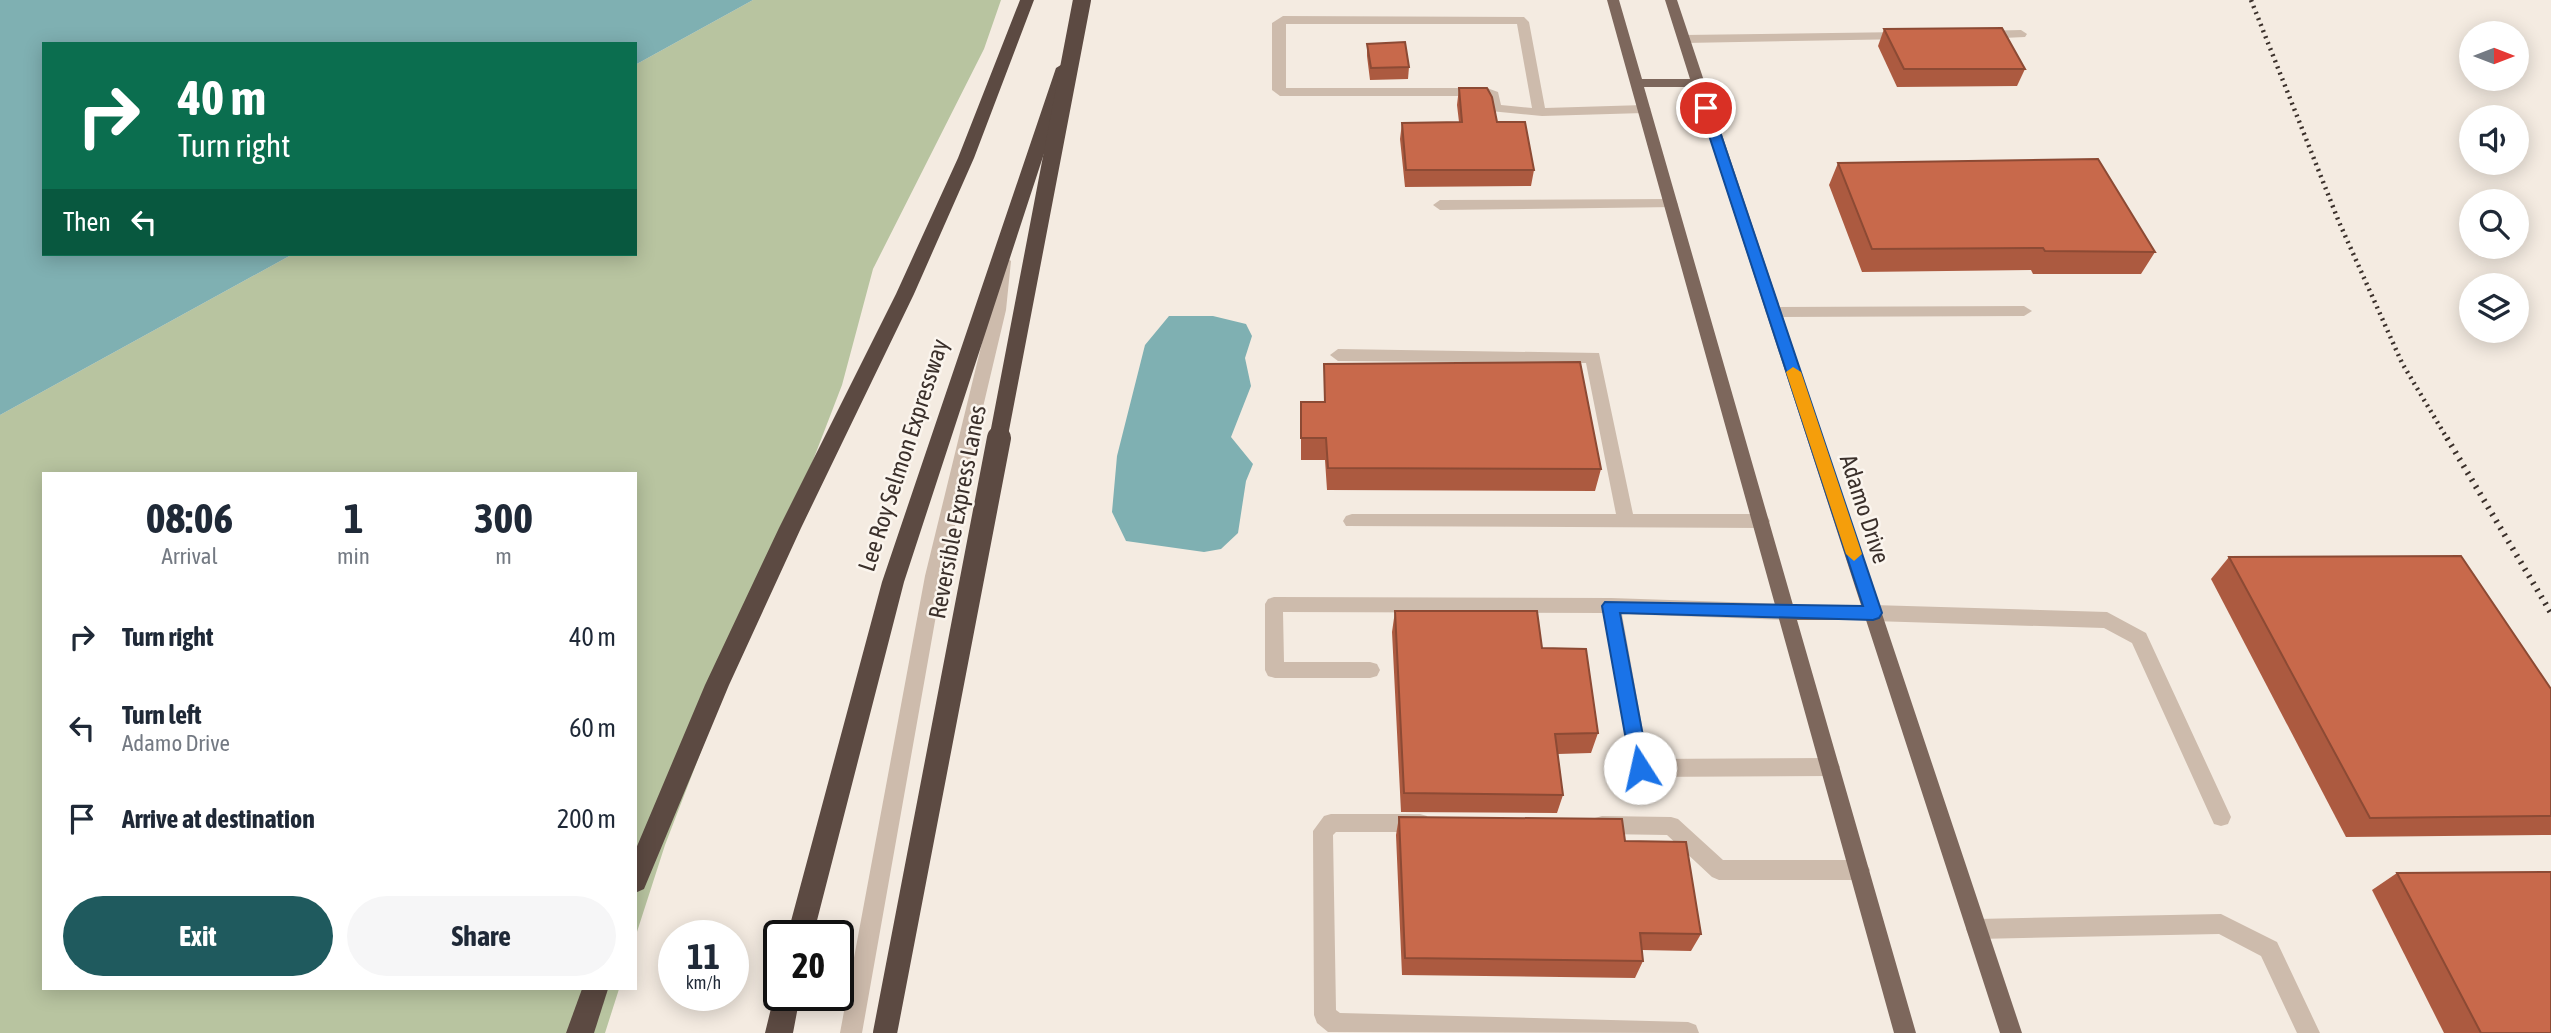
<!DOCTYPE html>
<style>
:root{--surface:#fff;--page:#f6f6f7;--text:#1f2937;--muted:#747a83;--accent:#1f5a5e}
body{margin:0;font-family:"Asap Condensed",sans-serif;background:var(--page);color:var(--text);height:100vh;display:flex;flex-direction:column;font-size:26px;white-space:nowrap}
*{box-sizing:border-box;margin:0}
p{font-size:23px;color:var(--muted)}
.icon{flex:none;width:38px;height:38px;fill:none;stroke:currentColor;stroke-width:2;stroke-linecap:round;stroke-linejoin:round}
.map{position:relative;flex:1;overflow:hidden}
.drawer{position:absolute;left:42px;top:472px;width:595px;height:518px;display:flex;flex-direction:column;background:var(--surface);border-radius:0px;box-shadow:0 4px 18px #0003}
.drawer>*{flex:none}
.top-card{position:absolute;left:42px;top:42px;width:595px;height:214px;border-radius:0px;box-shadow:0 4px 18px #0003;background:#0b6e4f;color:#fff;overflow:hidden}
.needle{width:46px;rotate:90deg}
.controls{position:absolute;left:2459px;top:21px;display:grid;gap:14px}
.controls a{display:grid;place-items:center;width:70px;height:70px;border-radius:50%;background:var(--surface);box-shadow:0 4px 18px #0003;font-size:35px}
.speed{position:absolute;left:658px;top:920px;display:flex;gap:14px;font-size:35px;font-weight:700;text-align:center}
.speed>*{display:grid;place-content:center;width:91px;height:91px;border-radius:50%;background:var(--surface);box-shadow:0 4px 18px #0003;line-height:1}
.speed small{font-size:18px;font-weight:400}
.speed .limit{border:4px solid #111;border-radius:10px;background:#fff;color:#111}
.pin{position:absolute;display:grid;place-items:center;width:60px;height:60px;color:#fff;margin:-30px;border:4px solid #fff;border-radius:50%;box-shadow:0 2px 7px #0007}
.me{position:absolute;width:77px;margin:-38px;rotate:350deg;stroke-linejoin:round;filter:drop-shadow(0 0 5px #0008)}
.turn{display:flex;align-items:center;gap:24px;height:147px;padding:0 21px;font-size:32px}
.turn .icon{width:91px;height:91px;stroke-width:2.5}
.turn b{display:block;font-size:49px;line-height:60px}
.then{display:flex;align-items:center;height:66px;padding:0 21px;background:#0003;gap:14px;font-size:26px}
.eta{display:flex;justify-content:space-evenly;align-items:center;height:119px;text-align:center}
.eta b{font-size:42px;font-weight:700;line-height:49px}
.button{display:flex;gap:14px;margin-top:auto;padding:14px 21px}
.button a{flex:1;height:80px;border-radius:42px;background:var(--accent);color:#fff;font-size:28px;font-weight:700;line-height:80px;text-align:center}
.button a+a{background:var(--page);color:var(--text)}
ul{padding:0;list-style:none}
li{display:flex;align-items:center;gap:21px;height:91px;padding:0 21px}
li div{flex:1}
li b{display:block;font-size:26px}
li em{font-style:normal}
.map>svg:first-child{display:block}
.green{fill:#b8c4a0}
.water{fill:#7fb0b2}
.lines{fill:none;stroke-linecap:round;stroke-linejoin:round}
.minor{fill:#cdbbac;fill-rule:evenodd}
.major{fill:#7d675c;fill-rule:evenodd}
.highway{fill:#5c4a42;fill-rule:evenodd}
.rail-far1{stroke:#3b302b;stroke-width:4.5;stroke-dasharray:2 4.5;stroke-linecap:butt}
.rail{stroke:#3b302b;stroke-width:6;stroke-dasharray:2 6;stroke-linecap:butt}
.highway-bridge-far1{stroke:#5c4a42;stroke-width:18}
.highway-bridge{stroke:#5c4a42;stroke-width:24}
.wall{fill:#ac5a40}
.building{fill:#c8694b;stroke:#8c4a34;stroke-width:2}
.route{fill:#1a73e8;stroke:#114b97;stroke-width:2}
.slow{fill:#f59e0b}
.labels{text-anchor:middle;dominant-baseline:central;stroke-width:5;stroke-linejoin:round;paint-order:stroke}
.street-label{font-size:24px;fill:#3b302b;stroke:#fbf5ee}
</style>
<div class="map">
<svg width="2551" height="1033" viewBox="0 0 2551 1033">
<rect width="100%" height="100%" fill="#f4ebe1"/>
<path class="green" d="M753 0H1001L984 49 873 269 842 385 665 845 635 938V474H44V989H619L605 1033H0V415L293 254H635V65Z"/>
<g class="water">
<path d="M0 0H753L635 65V44H44V254H293L0 415Z"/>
<path d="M1169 316H1213L1246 324 1252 336 1245 358 1251 386 1231 437 1253 464 1246 481 1238 533 1221 549 1204 552 1126 541 1112 512 1117 456 1145 345Z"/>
</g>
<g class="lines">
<g class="minor">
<path d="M1283 16 1524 17 1529 22 1545 108 1644 105 1651 109 1644 113 1542 116 1490 111 1485 96H1280L1272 90V23ZM1517 24 1532 108 1501 105 1498 92 1487 88H1286V24Z"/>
<path d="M2021 30 2027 34 2025 37 1981 39 1975 35 1981 31Z"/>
<path d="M1904 32 1910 36 1908 39 1684 43 1678 39 1684 35Z"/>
<path d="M1671 199 1678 204 1676 207 1440 210 1433 205 1440 200Z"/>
<path d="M1004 256 1011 261 1006 310 943 576 862 1033H840L925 576 990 310 997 261Z"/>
<path d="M2024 306 2032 311 2024 316 1773 317 1765 312 1773 307Z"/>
<path d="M1338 349 1599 353 1633 514H1761L1767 516 1770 521 1767 526 1761 528 1346 526 1343 521 1346 516 1352 514H1616L1586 363 1338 361 1330 355Z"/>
<path d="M1274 597 1611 598 1787 604 1794 607 1796 612 1794 617 1787 620 1622 614 1648 759 1830 758 1837 761 1840 767 1837 773 1830 776 1640 777 1633 774 1603 613 1283 612 1284 662H1370L1377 664 1380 670 1377 676 1370 678H1275L1268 676 1265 670V604L1268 599Z"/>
<path d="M1873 605 2107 612 2146 633 2231 817 2228 824 2221 826 2214 824 2132 643 2104 628 1873 621 1866 618 1864 613 1866 608Z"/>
<path d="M1331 814H1420L1427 816 1430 823 1427 830 1420 832H1336L1333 835 1336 1010 1340 1013 1688 1022 1696 1025 1699 1033 1328 1032 1317 1023 1314 1015 1313 831 1324 816Z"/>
<path d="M1602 816 1671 817 1678 819 1723 860H1859L1866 863 1870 870 1866 877 1859 880H1719L1712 877 1667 835 1602 834 1595 832 1592 825 1595 818Z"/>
<path d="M2221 914 2277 942 2320 1033H2297L2261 956 2219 934 1977 939 1969 936 1966 929 1969 922 1977 919Z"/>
</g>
<path class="major" d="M1607 0H1619L1642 79H1690L1665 0H1677L2022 1033H2000L1866 620H1797L1916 1033H1894ZM1644 87H1693L1861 605H1793Z"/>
<g class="highway">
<path d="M1020 0H1034L974 158 914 294 801 528 729 685 644 889 635 893V851L705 685 779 528 896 294 958 158Z"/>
<path d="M1064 63 1072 68 904 582 813 936H787L882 582 1056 68Z"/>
<path d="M779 986V996H800L793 1033H765L774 996Z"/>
<path d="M582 989H608L594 1033H566Z"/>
</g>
<path class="rail-far1" d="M2251 0 2339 222 2402 363 2448 440"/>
<path class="rail" d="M2447 438 2551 613"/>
<path class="highway-bridge-far1" d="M998 440 1082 0"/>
<path class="highway-bridge" d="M885 1033 999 438"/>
</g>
<g class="wall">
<path d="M1884 29 2025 69 2017 86 1897 87 1878 46Z"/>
<path d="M1367 44 1409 67 1408 79 1370 80 1367 56Z"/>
<path d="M1459 88 1497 122 1534 170 1531 186 1405 187 1400 139 1402 123 1459 122 1457 105Z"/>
<path d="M1838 163 2155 252 2141 274H2033L2031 270 1862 272 1829 185Z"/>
<path d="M1324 364 1601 469 1595 491 1327 490 1325 460H1301V402H1324Z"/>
<path d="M2229 557 2551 689V835L2346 837 2211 579Z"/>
<path d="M1395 611 1542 648 1598 733 1591 753 1558 754 1563 795 1557 813 1401 812 1392 632Z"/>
<path d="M1399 817 1625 841 1701 934 1691 951 1642 950 1643 961 1635 978 1402 975 1396 835Z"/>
<path d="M2397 873 2551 1033H2444L2372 890Z"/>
</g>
<g class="building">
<path d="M2002 28 2025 69H1904L1884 29Z"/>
<path d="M1405 42 1409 67 1371 68 1367 44Z"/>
<path d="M1459 88H1487L1492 97 1497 122H1525L1534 170H1406L1402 123 1462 122Z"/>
<path d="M2098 159 2155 252 2045 251 2043 248 1872 249 1838 163Z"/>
<path d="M1580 362 1601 469 1328 468 1326 438H1301V402H1325L1324 364Z"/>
<path d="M2461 556 2551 689V816L2370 818 2229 557Z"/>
<path d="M1395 611H1537L1542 648 1586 649 1598 733 1555 734 1563 795 1404 793Z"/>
<path d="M1399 817 1622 819 1625 841 1686 842 1701 934 1640 933 1643 961 1405 958Z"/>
<path d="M2551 872V1033H2481L2397 873Z"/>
</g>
<path class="route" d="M1706 104 1712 108 1882 613 1879 618 1873 620 1620 613 1649 768 1647 773 1640 776 1634 773 1631 768 1602 606 1605 602 1863 606 1700 108Z"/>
<path class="slow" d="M1793 367 1801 372 1862 554 1854 561 1846 554 1786 372Z"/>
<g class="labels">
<g class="street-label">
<text transform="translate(903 455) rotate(-72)">Lee Roy Selmon Expressway</text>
<text transform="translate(1865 509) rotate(72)">Adamo Drive</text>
<text transform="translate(957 512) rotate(-79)">Reversible Express Lanes</text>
</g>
</g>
</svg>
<div class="controls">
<a><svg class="needle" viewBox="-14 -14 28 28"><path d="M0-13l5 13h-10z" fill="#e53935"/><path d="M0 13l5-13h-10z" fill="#747a83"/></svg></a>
<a><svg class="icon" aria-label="sound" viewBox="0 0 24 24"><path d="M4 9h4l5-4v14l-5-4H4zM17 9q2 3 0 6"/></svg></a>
<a><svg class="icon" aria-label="search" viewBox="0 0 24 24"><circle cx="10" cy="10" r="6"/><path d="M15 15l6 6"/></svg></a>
<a><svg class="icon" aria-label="layers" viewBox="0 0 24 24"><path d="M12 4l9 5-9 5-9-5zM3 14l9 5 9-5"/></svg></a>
</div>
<div class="speed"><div>11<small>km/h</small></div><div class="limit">20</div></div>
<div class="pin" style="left:1706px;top:108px;background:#d93025"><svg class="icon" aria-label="arrive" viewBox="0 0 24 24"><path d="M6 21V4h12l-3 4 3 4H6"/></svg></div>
<svg class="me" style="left:1640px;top:768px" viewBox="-20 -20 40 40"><circle r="19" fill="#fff"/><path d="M0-13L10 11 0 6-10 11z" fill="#1a73e8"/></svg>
<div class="top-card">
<div class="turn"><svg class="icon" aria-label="right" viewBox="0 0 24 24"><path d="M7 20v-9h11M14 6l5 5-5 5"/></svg><div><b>40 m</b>Turn right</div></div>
<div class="then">Then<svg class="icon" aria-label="left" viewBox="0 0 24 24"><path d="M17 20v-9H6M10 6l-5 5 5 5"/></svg></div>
</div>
<section class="drawer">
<div class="eta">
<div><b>08:06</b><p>Arrival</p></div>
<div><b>1</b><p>min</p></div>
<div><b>300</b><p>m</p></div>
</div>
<ul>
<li><svg class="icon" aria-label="right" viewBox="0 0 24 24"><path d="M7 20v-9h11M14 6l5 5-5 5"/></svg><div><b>Turn right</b></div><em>40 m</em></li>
<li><svg class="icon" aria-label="left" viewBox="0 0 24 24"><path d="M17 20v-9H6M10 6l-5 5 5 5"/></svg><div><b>Turn left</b><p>Adamo Drive</p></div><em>60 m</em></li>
<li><svg class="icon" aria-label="arrive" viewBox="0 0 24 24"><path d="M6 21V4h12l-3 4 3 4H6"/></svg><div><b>Arrive at destination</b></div><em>200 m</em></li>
</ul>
<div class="button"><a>Exit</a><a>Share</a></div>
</section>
</div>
